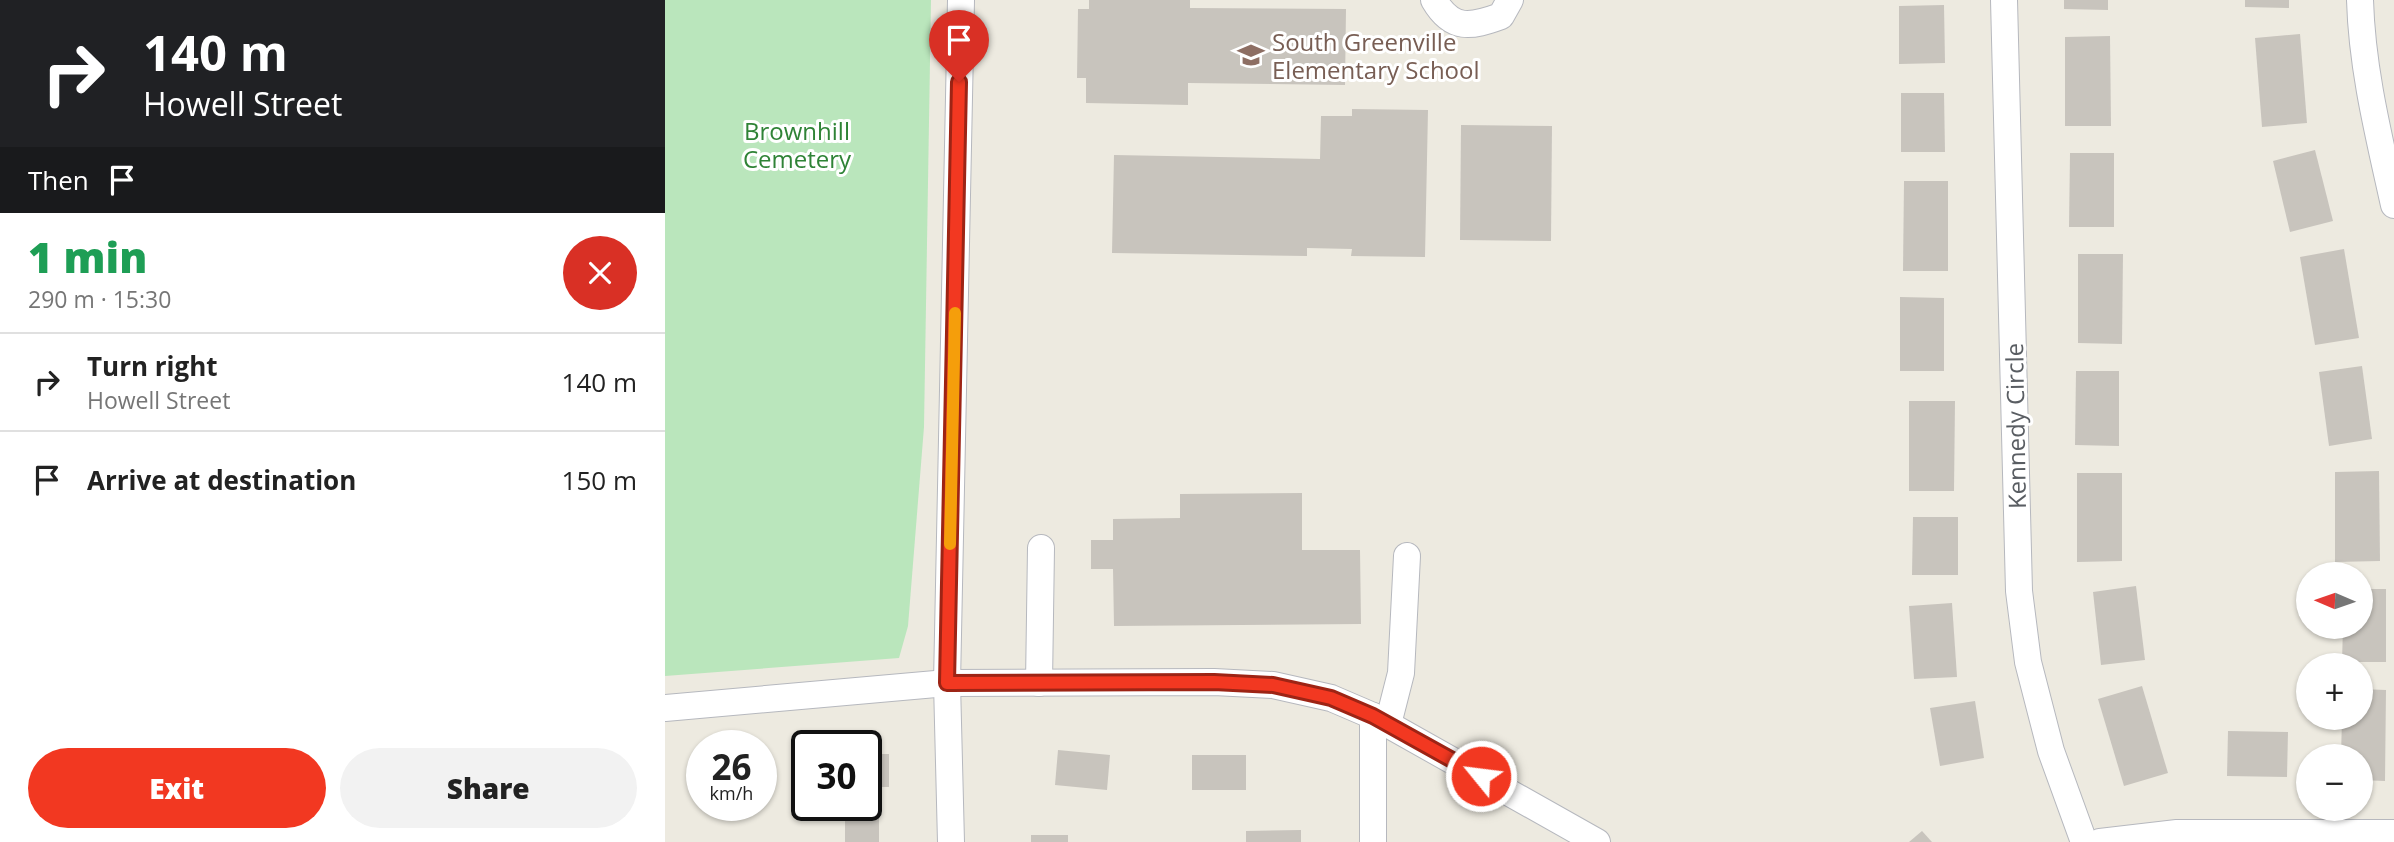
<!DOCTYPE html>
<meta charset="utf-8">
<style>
:root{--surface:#fff;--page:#f2f2f2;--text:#222;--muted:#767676;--line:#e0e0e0;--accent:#f23821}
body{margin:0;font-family:"Open Sans",sans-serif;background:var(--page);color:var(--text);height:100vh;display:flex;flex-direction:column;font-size:26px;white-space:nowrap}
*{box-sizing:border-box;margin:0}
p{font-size:23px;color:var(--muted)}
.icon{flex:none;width:38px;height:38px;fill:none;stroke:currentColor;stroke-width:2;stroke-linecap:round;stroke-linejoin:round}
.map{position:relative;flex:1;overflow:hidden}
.drawer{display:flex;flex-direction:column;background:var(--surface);width:665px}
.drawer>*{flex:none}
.banner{background:#202124;color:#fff;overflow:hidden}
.needle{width:46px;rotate:272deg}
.tools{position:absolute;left:1631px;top:562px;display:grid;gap:14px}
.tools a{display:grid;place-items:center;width:77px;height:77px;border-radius:50%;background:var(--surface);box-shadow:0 2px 5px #0004;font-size:35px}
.speed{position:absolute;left:21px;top:730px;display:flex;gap:14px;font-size:35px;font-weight:700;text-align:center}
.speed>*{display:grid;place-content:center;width:91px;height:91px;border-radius:50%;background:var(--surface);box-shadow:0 2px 5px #0004;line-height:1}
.speed small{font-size:18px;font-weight:400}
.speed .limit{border:4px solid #111;border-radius:10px;background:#fff;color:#111}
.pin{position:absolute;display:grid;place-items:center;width:60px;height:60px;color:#fff;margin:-72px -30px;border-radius:50% 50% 50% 0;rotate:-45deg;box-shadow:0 0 7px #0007}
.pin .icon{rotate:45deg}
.me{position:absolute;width:77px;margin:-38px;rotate:299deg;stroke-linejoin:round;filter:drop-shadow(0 0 5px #0008)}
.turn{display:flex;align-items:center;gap:24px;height:147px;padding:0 28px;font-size:32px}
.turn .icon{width:91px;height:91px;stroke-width:2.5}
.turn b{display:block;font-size:49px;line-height:60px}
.then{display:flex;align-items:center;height:66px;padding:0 28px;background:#0003;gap:14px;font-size:26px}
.round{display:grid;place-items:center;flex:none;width:74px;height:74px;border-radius:37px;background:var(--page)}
.head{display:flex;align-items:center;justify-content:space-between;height:119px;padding:0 28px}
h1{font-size:42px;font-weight:800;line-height:52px;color:#1e9e55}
.cta{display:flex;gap:14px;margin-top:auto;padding:14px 28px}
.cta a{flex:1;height:80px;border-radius:42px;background:var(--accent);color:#fff;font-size:28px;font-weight:800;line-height:80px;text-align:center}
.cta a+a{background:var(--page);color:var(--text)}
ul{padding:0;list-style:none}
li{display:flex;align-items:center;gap:21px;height:98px;padding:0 28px;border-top:2px solid var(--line)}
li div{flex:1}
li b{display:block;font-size:26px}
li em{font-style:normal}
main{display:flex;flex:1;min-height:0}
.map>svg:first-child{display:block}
.green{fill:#bae6bc}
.building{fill:#c8c4bd}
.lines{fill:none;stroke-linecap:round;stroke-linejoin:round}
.minor-casing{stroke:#b6b8be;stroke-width:28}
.minor{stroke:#fff;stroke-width:26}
.route-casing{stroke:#9d2415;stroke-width:18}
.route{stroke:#f23821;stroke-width:12}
.slow{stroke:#f59e0b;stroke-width:12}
.labels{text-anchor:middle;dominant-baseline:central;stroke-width:6;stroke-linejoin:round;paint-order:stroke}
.education-label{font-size:24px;fill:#785e54;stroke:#fff;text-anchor:start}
.park-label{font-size:24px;fill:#2f8336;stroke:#fff}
.street-label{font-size:24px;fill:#595d62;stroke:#fff}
</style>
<main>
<section class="drawer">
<div class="banner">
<div class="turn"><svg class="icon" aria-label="right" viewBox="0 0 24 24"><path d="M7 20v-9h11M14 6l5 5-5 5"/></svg><div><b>140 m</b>Howell Street</div></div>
<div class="then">Then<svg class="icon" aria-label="arrive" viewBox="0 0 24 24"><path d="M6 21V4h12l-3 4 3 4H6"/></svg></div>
</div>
<div class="head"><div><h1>1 min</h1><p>290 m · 15:30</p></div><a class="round" style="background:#d93025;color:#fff"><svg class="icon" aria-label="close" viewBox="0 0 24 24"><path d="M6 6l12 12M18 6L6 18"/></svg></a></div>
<ul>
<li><svg class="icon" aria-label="right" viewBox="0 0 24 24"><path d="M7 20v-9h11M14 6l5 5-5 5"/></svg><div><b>Turn right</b><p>Howell Street</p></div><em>140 m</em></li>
<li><svg class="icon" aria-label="arrive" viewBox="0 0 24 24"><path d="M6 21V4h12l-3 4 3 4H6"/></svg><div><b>Arrive at destination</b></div><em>150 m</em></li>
</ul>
<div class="cta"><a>Exit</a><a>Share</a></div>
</section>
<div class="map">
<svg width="1729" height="842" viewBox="0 0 1729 842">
<rect width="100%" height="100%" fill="#edeae0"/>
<path class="green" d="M0 0H266L259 427 243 626 234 658 0 676Z"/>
<g class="building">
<path d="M424 0H525V8L681 9 680 85 523 83V105L421 103V78H412L413 9H424Z"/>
<path d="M1399 0H1443V10L1399 9Z"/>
<path d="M1580 0H1624V8L1580 7Z"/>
<path d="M1279 5 1280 63 1234 64V6Z"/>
<path d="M1635 34 1642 123 1597 127 1590 38Z"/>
<path d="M1445 36 1446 126H1400V37Z"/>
<path d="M1236 93H1279L1280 152H1236Z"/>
<path d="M687 109 763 110 760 257 686 256 687 249 642 248V256L447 253 449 155 655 159 656 116H687Z"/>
<path d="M796 125 887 126 886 241 795 240Z"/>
<path d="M1650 150 1668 221 1625 232 1608 161Z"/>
<path d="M1405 153H1449V227H1404Z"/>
<path d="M1239 181H1283V271H1238Z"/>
<path d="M1679 249 1694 338 1650 345 1635 257Z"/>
<path d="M1413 254H1458L1457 344 1413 343Z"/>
<path d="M1235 297 1279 298V371H1235Z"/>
<path d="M1697 366 1707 439 1664 446 1654 372Z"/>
<path d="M1411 371H1454V446L1410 445Z"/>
<path d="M1244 401H1290L1289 491H1244Z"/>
<path d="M1714 471 1715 561 1670 562V472Z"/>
<path d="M1412 473H1457V561L1412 562Z"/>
<path d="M637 493V550H695L696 624 449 626 448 569H426V540H448V519L515 518V494Z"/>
<path d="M1248 517H1293V575H1247Z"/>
<path d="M1471 586 1480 660 1436 665 1428 592Z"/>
<path d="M1696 589H1721V662H1677L1678 626H1696Z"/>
<path d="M1287 603 1292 677 1249 679 1244 606Z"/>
<path d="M1477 686 1503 773 1459 786 1433 699Z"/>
<path d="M1696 689 1721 690 1720 781 1696 780V756H1676L1677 718H1696Z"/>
<path d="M1310 701 1319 758 1275 766 1265 708Z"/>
<path d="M1563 731 1623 732 1622 777 1562 776Z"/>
<path d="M393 750 445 755 442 790 390 785Z"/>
<rect x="201" y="754" width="23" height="33"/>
<rect x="527" y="755" width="54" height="35"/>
<path d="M180 805 214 806V842H180Z"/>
<path d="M636 830V842H581V831Z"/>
<path d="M1257 831 1267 842H1244Z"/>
<rect x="366" y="835" width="37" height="7"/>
</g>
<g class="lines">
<g class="minor-casing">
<g id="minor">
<path d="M769 0C787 31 806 27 836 16L845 0"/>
<path d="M1339 0 1354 591 1363 662 1386 751 1419 842"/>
<path d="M1695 0C1697 70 1714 137 1729 205"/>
<path d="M374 683 376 548"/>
<path d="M0 708 282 683 549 682 608 685 666 698 708 716 932 842"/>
<path d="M708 716V842"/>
<path d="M723 724 736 673 742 556"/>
<path d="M286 842 282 683 296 0"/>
<path d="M1435 842 1512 833H1729"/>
</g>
</g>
<use href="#minor" class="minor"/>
</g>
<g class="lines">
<g class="route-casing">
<path id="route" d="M294 82 282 683 549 682 608 685 666 698 708 716 816 776"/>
</g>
<use href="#route" class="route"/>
<path class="slow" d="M285 544 290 313"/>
</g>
<defs>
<g id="school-bare" transform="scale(2.1)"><path d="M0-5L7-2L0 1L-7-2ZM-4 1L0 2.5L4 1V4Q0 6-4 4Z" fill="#8d6e63" stroke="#fff" stroke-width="2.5" paint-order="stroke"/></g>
</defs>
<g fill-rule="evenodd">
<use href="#school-bare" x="586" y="55"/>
</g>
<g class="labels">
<g class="education-label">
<text x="607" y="41">South Greenville<tspan x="607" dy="28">Elementary School</tspan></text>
</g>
<g class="park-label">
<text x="132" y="130">Brownhill<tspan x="132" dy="28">Cemetery</tspan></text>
</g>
<g class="street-label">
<text transform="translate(1350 426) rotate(-91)">Kennedy Circle</text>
</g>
</g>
</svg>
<div class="tools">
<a><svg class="needle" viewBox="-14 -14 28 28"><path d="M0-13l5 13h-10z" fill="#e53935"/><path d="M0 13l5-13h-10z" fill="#767676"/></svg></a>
<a>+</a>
<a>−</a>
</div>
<div class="speed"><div>26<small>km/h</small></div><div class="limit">30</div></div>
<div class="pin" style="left:294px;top:82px;background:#d93025"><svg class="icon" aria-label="arrive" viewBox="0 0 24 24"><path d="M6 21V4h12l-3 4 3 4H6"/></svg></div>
<svg class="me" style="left:816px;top:776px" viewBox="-20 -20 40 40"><circle r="17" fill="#f23821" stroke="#fff" stroke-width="3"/><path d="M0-11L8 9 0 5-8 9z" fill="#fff"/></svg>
</div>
</main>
